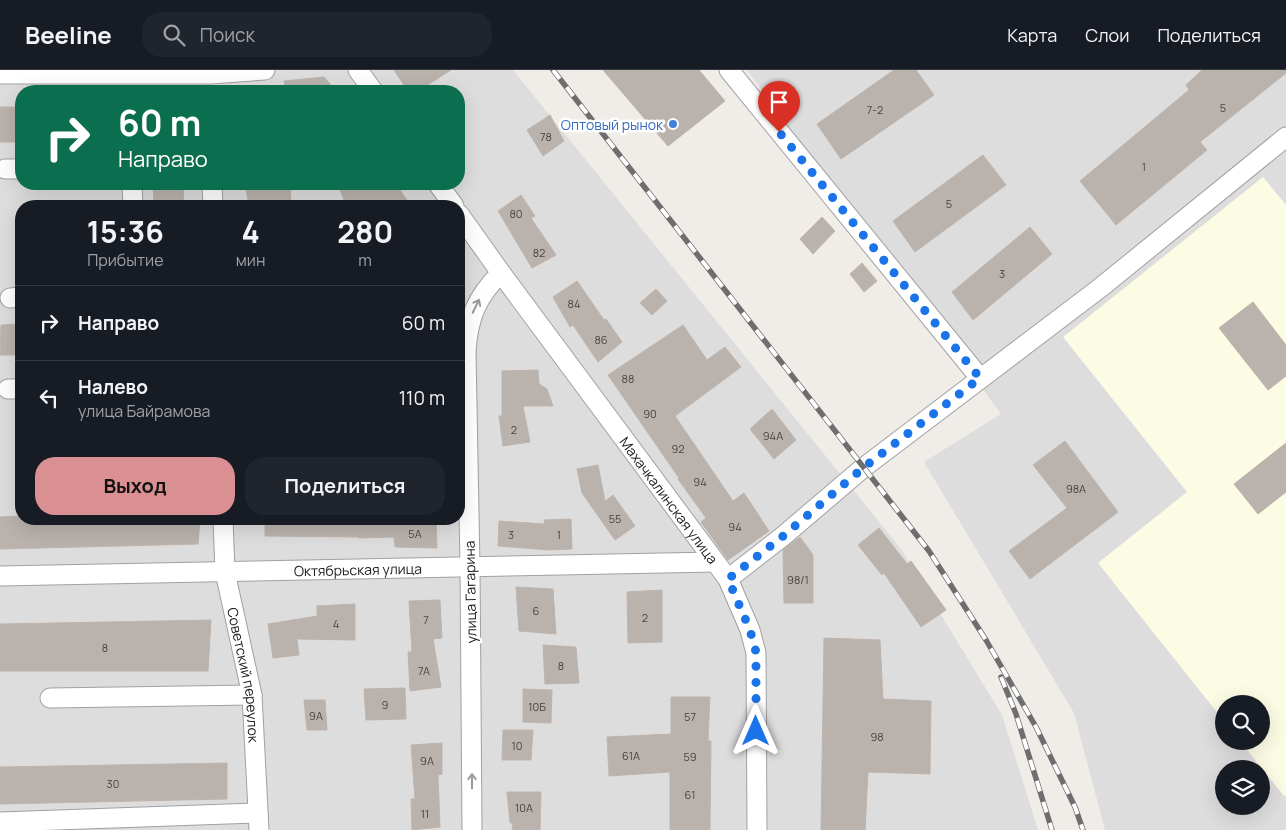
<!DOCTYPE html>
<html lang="ru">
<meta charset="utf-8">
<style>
:root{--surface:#171b24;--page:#20242c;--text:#f1f3f6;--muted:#9ea1a6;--line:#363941;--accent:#da8f93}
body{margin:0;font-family:Manrope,sans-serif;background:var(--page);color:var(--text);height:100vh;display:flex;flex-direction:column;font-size:19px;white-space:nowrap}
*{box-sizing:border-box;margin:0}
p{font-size:16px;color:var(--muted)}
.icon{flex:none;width:28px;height:28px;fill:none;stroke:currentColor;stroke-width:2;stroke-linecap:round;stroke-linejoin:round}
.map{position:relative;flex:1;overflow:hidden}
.drawer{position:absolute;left:15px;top:130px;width:450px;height:325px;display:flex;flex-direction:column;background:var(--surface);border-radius:20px;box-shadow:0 5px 20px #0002}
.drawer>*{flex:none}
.hud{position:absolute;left:15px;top:15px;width:450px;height:105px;border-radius:20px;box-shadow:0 5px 20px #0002;background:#0b6e4f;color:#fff;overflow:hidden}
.fabs{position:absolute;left:1215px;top:625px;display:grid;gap:10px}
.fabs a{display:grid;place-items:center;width:55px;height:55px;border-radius:50%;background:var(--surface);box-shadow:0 5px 20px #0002;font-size:25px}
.pin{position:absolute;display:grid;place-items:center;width:42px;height:42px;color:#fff;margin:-51px -21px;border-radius:50% 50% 50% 0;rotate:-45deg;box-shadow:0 0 5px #0007}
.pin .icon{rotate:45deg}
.me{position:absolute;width:55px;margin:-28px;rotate:0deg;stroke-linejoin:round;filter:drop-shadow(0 0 4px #0008)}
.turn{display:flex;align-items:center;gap:18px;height:105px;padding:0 20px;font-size:22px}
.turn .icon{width:65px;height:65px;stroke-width:2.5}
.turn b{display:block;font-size:35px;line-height:42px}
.eta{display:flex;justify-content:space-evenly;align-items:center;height:85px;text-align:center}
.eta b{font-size:30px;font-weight:700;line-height:35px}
.button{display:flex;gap:10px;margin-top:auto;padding:10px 20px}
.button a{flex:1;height:58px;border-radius:20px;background:var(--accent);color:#111;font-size:20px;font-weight:700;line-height:58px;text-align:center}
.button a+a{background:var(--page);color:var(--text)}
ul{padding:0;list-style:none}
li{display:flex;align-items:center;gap:15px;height:75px;padding:0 20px;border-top:1px solid var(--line)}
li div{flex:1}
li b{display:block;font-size:19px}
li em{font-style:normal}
header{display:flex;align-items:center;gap:30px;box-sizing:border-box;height:70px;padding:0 25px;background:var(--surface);border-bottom:1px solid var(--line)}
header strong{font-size:24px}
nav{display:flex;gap:28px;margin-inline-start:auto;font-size:18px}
.search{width:350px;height:45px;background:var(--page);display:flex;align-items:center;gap:12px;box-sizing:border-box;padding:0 18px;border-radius:20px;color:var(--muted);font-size:19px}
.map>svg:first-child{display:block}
.residential{fill:#dedddd;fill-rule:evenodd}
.education{fill:#fcfbe4}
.building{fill:#b9b2ad;stroke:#c0b4ab}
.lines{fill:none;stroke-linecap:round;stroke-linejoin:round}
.street-casing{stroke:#a1a1a1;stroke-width:21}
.street{stroke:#fff;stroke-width:19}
.rail-casing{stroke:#6e6e6e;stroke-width:5.5}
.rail{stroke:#fff;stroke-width:4;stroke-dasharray:11;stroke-linecap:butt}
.oneway{stroke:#9b9b9b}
.route{stroke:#1a73e8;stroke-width:9;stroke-dasharray:0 16.2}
.shop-dot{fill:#3f7fe0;stroke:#fff;stroke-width:2}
.labels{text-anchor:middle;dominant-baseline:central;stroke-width:5;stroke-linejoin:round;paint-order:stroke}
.number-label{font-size:11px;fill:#464443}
.shop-label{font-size:14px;fill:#366cbe;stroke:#fff;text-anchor:end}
.street-label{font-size:14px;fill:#202020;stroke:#fff}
</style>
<header>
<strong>Beeline</strong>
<div class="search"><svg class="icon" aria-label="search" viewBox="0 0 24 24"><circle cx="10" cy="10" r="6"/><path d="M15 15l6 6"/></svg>Поиск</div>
<nav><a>Карта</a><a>Слои</a><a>Поделиться</a></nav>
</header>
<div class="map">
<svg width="1286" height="760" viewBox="0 0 1286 760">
<rect width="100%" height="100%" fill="#f0ede8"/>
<g class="residential">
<path d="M0 0H513L901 479 1002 645 1038 760H0ZM21 21H459V114H21ZM21 136H459V449H21Z"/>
<path d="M747 0H1286V760H1105L1074 643 924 392 1001 344ZM1224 634H1261V671H1224ZM1224 699H1261V736H1224Z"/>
</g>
<path class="education" d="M1263 107 1286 135V725L1284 726 1240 671H1261V634H1224V651L1098 493 1187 422 1063 267Z"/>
<g class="building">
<path d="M394 0H451L418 21H408Z"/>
<path d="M603 0H699L725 31 668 76Z"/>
<path d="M894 0H916L934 25 841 89 817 54Z"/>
<path d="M1202 0H1286V3L1200 72 1207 80 1116 155 1080 111 1189 20 1186 15Z"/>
<path d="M324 7 336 21H285L284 11Z"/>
<rect x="0" y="37" width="21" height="35"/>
<path d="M550 45 564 71 543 86 527 60Z"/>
<path d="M983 85 1006 115 915 182 893 151Z"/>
<path d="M153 114H183L184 136H154Z"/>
<path d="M245 114H290L291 136H249Z"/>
<path d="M338 114H396L411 136H346Z"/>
<path d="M521 125 535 146 531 148 556 185 532 198 498 141Z"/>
<path d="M822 147 835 161 813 184 800 169Z"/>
<path d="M1030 157 1052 184 973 250 952 222Z"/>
<path d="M862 193 877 211 864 222 850 204Z"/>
<path d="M577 211 604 250 606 249 622 272 598 292 573 255 570 257 553 227Z"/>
<path d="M656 219 667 231 652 245 640 233Z"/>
<path d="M1253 232 1286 275V306L1268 320 1219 258Z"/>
<path d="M21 254V285H0L1 255Z"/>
<path d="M683 255 707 290 725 277 741 297 675 346 733 431 744 423 769 461 728 490 701 452 706 448 678 409 679 408 608 305Z"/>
<path d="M538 300 539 314 547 319 553 336H523L530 372 503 376 499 346H502V301Z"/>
<path d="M772 339 796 370 774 389 750 359Z"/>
<path d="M1065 371 1118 442 1030 509 1009 481 1067 438 1033 395Z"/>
<path d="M1286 373V422L1258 444 1234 414Z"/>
<path d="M598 395 605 431 613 425 635 456 615 470 582 423 577 399Z"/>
<path d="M21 446V449H200L198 474 0 479V447Z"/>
<path d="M265 449H436L437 478 395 477 394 467 359 468V467L265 466Z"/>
<path d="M571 449 572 479 549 480 498 476 499 451 545 454 544 450Z"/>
<path d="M879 458 907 494 911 491 946 540 921 557 884 503 882 505 858 475Z"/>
<path d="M800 467 813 485V533H784L783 480Z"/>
<path d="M516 517 553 519 556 564 519 561Z"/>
<path d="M662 520V572L628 573 627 522Z"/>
<path d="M440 530 442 568 433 569 441 617 410 621 408 582H412L409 531Z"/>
<path d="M355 534V570L297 569 299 585 273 588 268 554 317 546V536Z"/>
<path d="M211 550 208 601H0V554Z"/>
<path d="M824 568 880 570 883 629 931 631 930 704 868 702 865 760H821Z"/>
<path d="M543 575 576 577 579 613 545 614Z"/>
<path d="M405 618 406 649 366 650 364 619Z"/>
<path d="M523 619 552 620 551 653 523 652Z"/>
<path d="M671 627H710L708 671H711L710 760H670V702L609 706 607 667 671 664Z"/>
<path d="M304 630H325L327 660H307Z"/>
<path d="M503 660H533L531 690H502Z"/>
<path d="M442 673V704L438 705 440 757 412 760 411 729H415L411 675Z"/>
<path d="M227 693V729L0 734V697Z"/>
<path d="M507 722H541L540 760H512L513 753H510Z"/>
</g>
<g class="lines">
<g class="street-casing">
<g id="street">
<path d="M358 0 373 21"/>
<path d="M729 0 980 308"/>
<path d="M0 4H211L265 0"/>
<path d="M5 99H21"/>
<path d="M132 114 133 136"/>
<path d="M212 114 213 136"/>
<path d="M438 114 454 136"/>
<path id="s1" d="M459 144 501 203 728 509 750 560 756 583 757 760"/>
<path d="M10 228 21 227"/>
<path d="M8 319H21"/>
<path id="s2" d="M223 449 225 502 252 625 259 760"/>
<path id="s3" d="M0 506 715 492"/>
<path d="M728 509 782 467 863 398 1100 218 1286 67"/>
<path d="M50 628 252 625"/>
<path d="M0 752 258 743"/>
<path d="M472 760 470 497 466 282C468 249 476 227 501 203"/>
</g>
</g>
<use href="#street" class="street"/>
<g class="rail-casing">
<g id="rail">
<path d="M553 0 929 481 986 570 1036 657 1075 737 1083 760"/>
<path d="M1001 607 1016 644 1052 760"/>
</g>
</g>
<use href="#rail" class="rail"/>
</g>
<defs><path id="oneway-shaft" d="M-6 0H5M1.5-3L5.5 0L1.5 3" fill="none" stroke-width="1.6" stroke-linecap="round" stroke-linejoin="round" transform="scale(1.25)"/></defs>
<g class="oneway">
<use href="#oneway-shaft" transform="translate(476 236) rotate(-64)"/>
<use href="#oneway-shaft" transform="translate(472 711) rotate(-90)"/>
</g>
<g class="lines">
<path class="route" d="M756 661V582L750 560 728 509 782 467 863 398 980 308 779 62"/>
</g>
<circle class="shop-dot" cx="673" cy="54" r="5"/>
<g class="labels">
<g class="number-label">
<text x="1223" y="37">5</text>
<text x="875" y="39">7-2</text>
<text x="546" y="66">78</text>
<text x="1144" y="96">1</text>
<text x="949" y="133">5</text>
<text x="516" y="143">80</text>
<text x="539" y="182">82</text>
<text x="1002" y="203">3</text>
<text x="574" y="233">84</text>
<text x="601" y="269">86</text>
<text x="628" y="308">88</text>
<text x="650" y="343">90</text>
<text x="514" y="359">2</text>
<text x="773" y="365">94А</text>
<text x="678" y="378">92</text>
<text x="700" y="411">94</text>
<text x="1076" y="418">98А</text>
<text x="615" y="448">55</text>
<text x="735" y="456">94</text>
<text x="415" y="463">5А</text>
<text x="511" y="464">3</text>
<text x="559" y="464">1</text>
<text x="798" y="509">98/1</text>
<text x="536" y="540">6</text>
<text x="645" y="547">2</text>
<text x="426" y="549">7</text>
<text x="336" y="553">4</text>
<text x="105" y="577">8</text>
<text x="561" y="595">8</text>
<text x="424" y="600">7А</text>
<text x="385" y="634">9</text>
<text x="537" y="636">10Б</text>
<text x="316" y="645">9А</text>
<text x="690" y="646">57</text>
<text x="877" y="666">98</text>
<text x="517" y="675">10</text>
<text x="631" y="685">61А</text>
<text x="690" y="686">59</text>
<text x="427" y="690">9А</text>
<text x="113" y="713">30</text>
<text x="690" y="724">61</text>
<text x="524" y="737">10А</text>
<text x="425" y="743">11</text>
</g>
<g class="shop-label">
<text x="663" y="54">Оптовый рынок</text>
</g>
<g class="street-label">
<text stroke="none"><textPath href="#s1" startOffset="355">Махачкалинская улица</textPath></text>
<text stroke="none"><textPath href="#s3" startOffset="358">Октябрьская улица</textPath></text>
<text transform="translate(470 522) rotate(-91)">улица Гагарина</text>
<text stroke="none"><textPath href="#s2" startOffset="158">Советский переулок</textPath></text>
</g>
</g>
</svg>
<div class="fabs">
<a><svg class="icon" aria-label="search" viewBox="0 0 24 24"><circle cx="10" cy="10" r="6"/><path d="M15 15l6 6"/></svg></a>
<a><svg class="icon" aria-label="layers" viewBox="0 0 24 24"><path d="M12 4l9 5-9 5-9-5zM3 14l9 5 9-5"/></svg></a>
</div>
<div class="pin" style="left:779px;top:62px;background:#d93025"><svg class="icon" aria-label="arrive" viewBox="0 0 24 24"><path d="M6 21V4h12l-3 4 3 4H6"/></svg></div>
<svg class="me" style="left:756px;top:661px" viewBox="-20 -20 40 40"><path d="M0-17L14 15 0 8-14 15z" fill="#1a73e8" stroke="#fff" stroke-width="4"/></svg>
<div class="hud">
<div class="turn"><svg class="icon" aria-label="right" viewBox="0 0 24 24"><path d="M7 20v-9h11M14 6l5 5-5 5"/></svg><div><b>60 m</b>Направо</div></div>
</div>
<section class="drawer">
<div class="eta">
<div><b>15:36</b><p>Прибытие</p></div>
<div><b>4</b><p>мин</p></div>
<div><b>280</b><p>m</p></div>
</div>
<ul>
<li><svg class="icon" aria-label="right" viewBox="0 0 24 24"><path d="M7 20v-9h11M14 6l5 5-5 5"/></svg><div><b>Направо</b></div><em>60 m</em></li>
<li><svg class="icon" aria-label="left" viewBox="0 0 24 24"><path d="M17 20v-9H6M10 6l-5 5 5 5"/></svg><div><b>Налево</b><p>улица Байрамова</p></div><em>110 m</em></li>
</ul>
<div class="button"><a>Выход</a><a>Поделиться</a></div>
</section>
</div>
